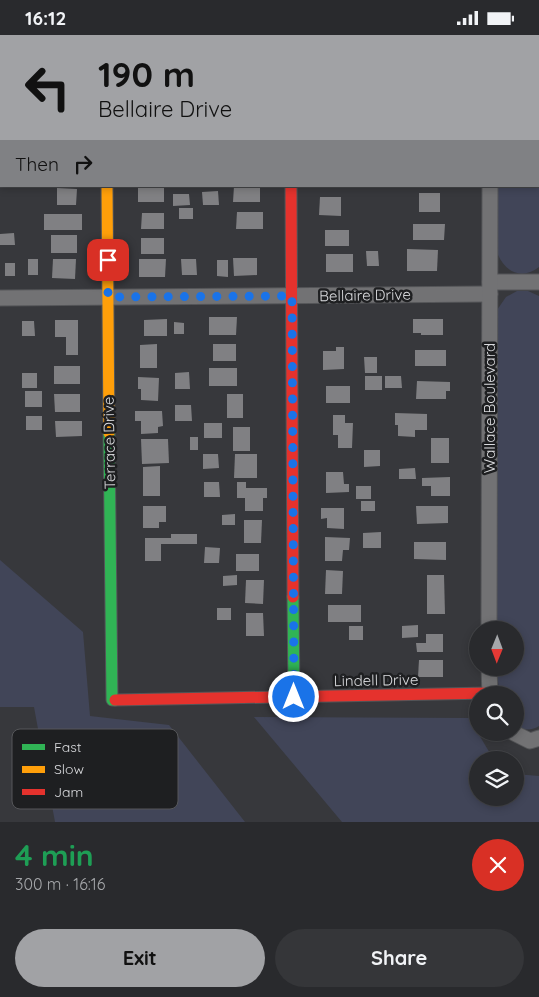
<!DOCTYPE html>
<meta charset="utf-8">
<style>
:root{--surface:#292a2d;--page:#353639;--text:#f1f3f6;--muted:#a5a7aa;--line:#454649;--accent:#a1a2a5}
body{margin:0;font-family:Quicksand,sans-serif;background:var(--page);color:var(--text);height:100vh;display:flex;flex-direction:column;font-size:19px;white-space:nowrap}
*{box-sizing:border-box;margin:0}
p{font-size:16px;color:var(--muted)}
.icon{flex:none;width:28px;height:28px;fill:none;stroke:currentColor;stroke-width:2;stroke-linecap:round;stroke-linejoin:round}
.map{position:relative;height:787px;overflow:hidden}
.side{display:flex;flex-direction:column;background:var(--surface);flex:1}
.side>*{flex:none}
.guide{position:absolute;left:0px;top:0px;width:540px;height:152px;box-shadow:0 2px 8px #0003,0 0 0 1px var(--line);background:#a1a2a5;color:#111;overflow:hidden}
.needle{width:32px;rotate:181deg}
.fabs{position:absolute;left:469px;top:586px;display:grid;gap:10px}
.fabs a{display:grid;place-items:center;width:55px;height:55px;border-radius:50%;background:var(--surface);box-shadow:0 2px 8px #0003,0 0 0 1px var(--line);font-size:25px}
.pin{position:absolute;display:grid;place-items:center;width:42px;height:42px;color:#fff;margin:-21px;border-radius:10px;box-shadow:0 2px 8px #0006}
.me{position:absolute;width:55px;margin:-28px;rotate:0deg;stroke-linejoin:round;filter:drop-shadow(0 0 4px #0008)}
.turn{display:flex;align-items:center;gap:18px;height:105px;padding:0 15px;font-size:22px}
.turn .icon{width:65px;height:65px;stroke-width:2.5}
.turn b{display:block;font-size:35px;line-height:42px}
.then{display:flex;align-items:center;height:48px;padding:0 15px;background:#0003;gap:10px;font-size:19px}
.round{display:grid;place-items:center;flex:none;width:52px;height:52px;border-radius:26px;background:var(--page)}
.overview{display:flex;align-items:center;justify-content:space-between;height:85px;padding:0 15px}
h1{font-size:30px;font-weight:700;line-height:38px;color:#1e9e55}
.primary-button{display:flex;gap:10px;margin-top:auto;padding:10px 15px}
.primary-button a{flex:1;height:58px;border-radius:30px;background:var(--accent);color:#111;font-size:20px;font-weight:700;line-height:58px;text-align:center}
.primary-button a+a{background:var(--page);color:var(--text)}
.status{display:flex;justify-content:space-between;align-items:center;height:35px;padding:0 25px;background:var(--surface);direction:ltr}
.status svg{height:14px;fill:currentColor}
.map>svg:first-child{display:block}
.green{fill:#414558}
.building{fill:#808083}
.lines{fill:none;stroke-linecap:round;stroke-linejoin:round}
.street-casing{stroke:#545558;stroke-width:17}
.fast-casing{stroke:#545558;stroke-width:13}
.slow-casing{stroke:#545558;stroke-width:13}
.jam-casing{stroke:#545558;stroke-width:13}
.street{stroke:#727274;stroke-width:15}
.fast{stroke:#30b455;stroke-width:11}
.slow{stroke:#ff9f0a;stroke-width:11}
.jam{stroke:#e5322d;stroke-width:11}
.route{stroke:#1a73e8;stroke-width:9;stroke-dasharray:0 16.2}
.labels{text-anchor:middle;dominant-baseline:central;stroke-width:5;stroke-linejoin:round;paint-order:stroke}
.street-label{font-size:15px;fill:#dadbde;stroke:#1e1f21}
.key{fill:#1e1f21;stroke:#56575a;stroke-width:1}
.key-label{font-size:14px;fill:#dadbde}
</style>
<div class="status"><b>16:12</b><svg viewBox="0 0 49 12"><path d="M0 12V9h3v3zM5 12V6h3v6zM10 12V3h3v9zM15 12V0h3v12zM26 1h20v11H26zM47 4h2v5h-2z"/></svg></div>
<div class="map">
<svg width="539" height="787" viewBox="0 0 539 787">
<rect width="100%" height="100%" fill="#37383c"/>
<g class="green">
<path d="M493 0H539V232C520 247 502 235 496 214L494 151H539V1Z"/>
<path d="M517 256H528L539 261V691C532 696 521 696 515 689V660H500L496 633 515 632V595H496L497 275 506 262Z"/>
<path d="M0 525 83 597 90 681 169 690 245 787H55L34 672H0Z"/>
<path d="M254 682 469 683 494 725H478V762H515V739L539 741V787H342Z"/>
</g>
<g class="building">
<rect x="138" y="151" width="26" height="16"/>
<path d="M234 151H260V167H233Z"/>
<path d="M57 153 77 154 76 170H57Z"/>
<path d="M218 156 219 170H203L202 157Z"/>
<rect x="419" y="158" width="21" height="19"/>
<path d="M173 159H189L190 170 173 171Z"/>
<path d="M320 162H341V181L319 180Z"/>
<rect x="179" y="173" width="14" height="11"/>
<path d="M237 177H263V194H236Z"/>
<path d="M142 178H164V194H141Z"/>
<rect x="44" y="179" width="38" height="16"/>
<path d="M413 189H445L444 205H413Z"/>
<rect x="325" y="195" width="24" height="16"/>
<path d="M14 198 15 210H0V199Z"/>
<rect x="51" y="200" width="26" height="18"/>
<rect x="141" y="203" width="23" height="16"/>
<path d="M407 214 438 215 437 236H407Z"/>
<path d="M366 216H378L379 231H367Z"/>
<rect x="326" y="219" width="27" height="18"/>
<path d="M233 223H257V240L234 241Z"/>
<rect x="28" y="224" width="10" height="16"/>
<path d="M53 224H76L75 244 52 243Z"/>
<path d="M139 224H166L165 242H139Z"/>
<path d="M181 224H196L197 240H182Z"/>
<path d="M217 225H228V242L217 241Z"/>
<rect x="5" y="228" width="10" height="13"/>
<path d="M209 282H237L236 300H209Z"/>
<path d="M167 284V301H144V285Z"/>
<path d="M413 284H443V300H421V298H413Z"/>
<path d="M55 285H78V320H66V302H55Z"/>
<path d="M22 286H34L35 301H22Z"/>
<path d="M174 287 184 288V299H174Z"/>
<path d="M157 309V333H140V310Z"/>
<rect x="213" y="309" width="23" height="17"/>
<path d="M336 312H344V334L323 335V316H336Z"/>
<rect x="415" y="315" width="31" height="16"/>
<path d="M364 322H377V338H365Z"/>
<rect x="54" y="331" width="26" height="18"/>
<rect x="209" y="333" width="28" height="18"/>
<path d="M189 337 190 354H175V338Z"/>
<rect x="22" y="338" width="15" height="15"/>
<rect x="365" y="341" width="17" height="14"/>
<path d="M385 341H401L402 353H385Z"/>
<path d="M138 342 159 343 158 366 141 365V354H138Z"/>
<path d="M417 346 450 347V356H446V364H416Z"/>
<rect x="326" y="351" width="24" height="17"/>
<rect x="25" y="356" width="17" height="16"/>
<path d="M54 359H80V377H55Z"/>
<rect x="227" y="359" width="16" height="24"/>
<path d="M175 370H191L192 386H175Z"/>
<path d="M135 376H162L163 391 158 392V398L141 399V386H135Z"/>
<path d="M395 378 427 379V395H415V402L398 401V390H395Z"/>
<path d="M333 380H345V388H353L352 413H338V400H333Z"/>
<rect x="26" y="381" width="16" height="14"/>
<path d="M55 386H82V401L56 402Z"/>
<rect x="204" y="388" width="18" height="15"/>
<rect x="233" y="392" width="17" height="24"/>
<rect x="190" y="402" width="8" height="13"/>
<rect x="431" y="403" width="18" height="25"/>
<path d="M141 404H168L169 428 142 429Z"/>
<path d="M364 415H380V431L364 432Z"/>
<path d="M203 419H218L219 433 203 434Z"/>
<path d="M235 419H257V443H234Z"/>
<path d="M160 431V461H143V432Z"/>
<path d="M415 433 416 444H399V434Z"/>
<path d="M326 437H343L344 449H349V457L326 458Z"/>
<path d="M450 442V461H431V451H422V443Z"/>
<path d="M204 447H219L220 462H204Z"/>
<path d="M237 447H246V453H267V463H263V476H245V463H237Z"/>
<rect x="356" y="451" width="15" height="13"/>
<rect x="361" y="466" width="14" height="10"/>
<path d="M143 471H166V487H159V493H143Z"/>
<path d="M416 471H448V488L417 489Z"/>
<path d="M321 473H344V494L327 493V483L321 484Z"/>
<path d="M235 479V490H222V480Z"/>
<path d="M244 485H262L261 508H244Z"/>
<path d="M381 497V513H363V498Z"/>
<path d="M171 499H197V509H161V526H145V503H171Z"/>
<path d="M325 502 350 503 349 515H343L342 526H325Z"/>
<path d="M414 507H446V525L414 524Z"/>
<path d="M205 512 220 513 219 528H204Z"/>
<rect x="236" y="519" width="23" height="17"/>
<path d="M326 535 343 536 342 559H325Z"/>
<path d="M237 540V550L223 551V541Z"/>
<path d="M427 540H444L445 579H427Z"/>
<path d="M246 545H264L263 569 245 568Z"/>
<rect x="328" y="570" width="33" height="17"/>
<rect x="217" y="573" width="14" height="12"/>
<path d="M246 578H263L264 601H246Z"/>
<path d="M418 590V602L402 603V591Z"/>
<rect x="349" y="591" width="14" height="14"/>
<path d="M426 599H443V617H417L416 608H426Z"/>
<path d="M419 625H443V642H418Z"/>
</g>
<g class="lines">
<g class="street-casing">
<g id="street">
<path d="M106 0V1"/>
<path d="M289 0V1"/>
<path d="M488 0V1"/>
<path d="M490 247H539"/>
<path d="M0 263 490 259"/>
<path d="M489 595 490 151"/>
<path d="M489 632 490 660"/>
<path d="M514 698 530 706 539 703"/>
</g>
</g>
<g class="fast-casing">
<g id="fast">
<path d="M109 398 112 665H115"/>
<path d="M293 562 294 662"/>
</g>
</g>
<g class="slow-casing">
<path id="slow" d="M107 151 109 398"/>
</g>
<g class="jam-casing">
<g id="jam">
<path d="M291 151 293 562"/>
<path d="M115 665 490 658"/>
</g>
</g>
<use href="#street" class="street"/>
<use href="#fast" class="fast"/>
<use href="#slow" class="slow"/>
<use href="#jam" class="jam"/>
</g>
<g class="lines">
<path class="route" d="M108 225V262L292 261 294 662"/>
</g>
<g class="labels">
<g class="street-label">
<text transform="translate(365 260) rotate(-1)">Bellaire Drive</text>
<text transform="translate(489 373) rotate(-90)">Wallace Boulevard</text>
<text transform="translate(109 408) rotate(-91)">Terrace Drive</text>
<text transform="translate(376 645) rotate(-1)">Lindell Drive</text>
</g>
</g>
<rect x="12" y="694" width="166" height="80" rx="8" class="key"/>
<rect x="22" y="709" width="23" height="6" fill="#30b455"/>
<rect x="22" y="731" width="23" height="7" fill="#ff9f0a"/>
<rect x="22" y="754" width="23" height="6" fill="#e5322d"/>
<g class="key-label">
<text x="54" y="717">Fast</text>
<text x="54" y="739">Slow</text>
<text x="54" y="762">Jam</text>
</g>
</svg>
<div class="fabs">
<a><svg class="needle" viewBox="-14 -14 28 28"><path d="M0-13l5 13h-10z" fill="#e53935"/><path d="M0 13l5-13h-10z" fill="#a5a7aa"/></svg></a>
<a><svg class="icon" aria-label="search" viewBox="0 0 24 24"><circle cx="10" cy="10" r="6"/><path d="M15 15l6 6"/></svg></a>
<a><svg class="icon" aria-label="layers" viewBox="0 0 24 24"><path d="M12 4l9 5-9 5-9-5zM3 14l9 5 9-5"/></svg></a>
</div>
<div class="pin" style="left:108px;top:225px;background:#d93025"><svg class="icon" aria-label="arrive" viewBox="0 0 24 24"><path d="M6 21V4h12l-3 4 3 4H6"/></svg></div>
<svg class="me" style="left:294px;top:662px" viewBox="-20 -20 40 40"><circle r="17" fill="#1a73e8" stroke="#fff" stroke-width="3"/><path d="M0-11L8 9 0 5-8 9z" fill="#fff"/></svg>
<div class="guide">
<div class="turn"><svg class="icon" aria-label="left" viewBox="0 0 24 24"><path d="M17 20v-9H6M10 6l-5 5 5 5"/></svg><div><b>190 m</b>Bellaire Drive</div></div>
<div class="then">Then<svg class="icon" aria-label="right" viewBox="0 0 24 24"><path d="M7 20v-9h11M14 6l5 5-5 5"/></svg></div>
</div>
</div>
<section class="side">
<div class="overview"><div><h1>4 min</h1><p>300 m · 16:16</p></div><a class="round" style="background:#d93025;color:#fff"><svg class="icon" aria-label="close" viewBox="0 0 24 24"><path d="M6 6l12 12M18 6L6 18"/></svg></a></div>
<div class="primary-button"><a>Exit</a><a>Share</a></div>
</section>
